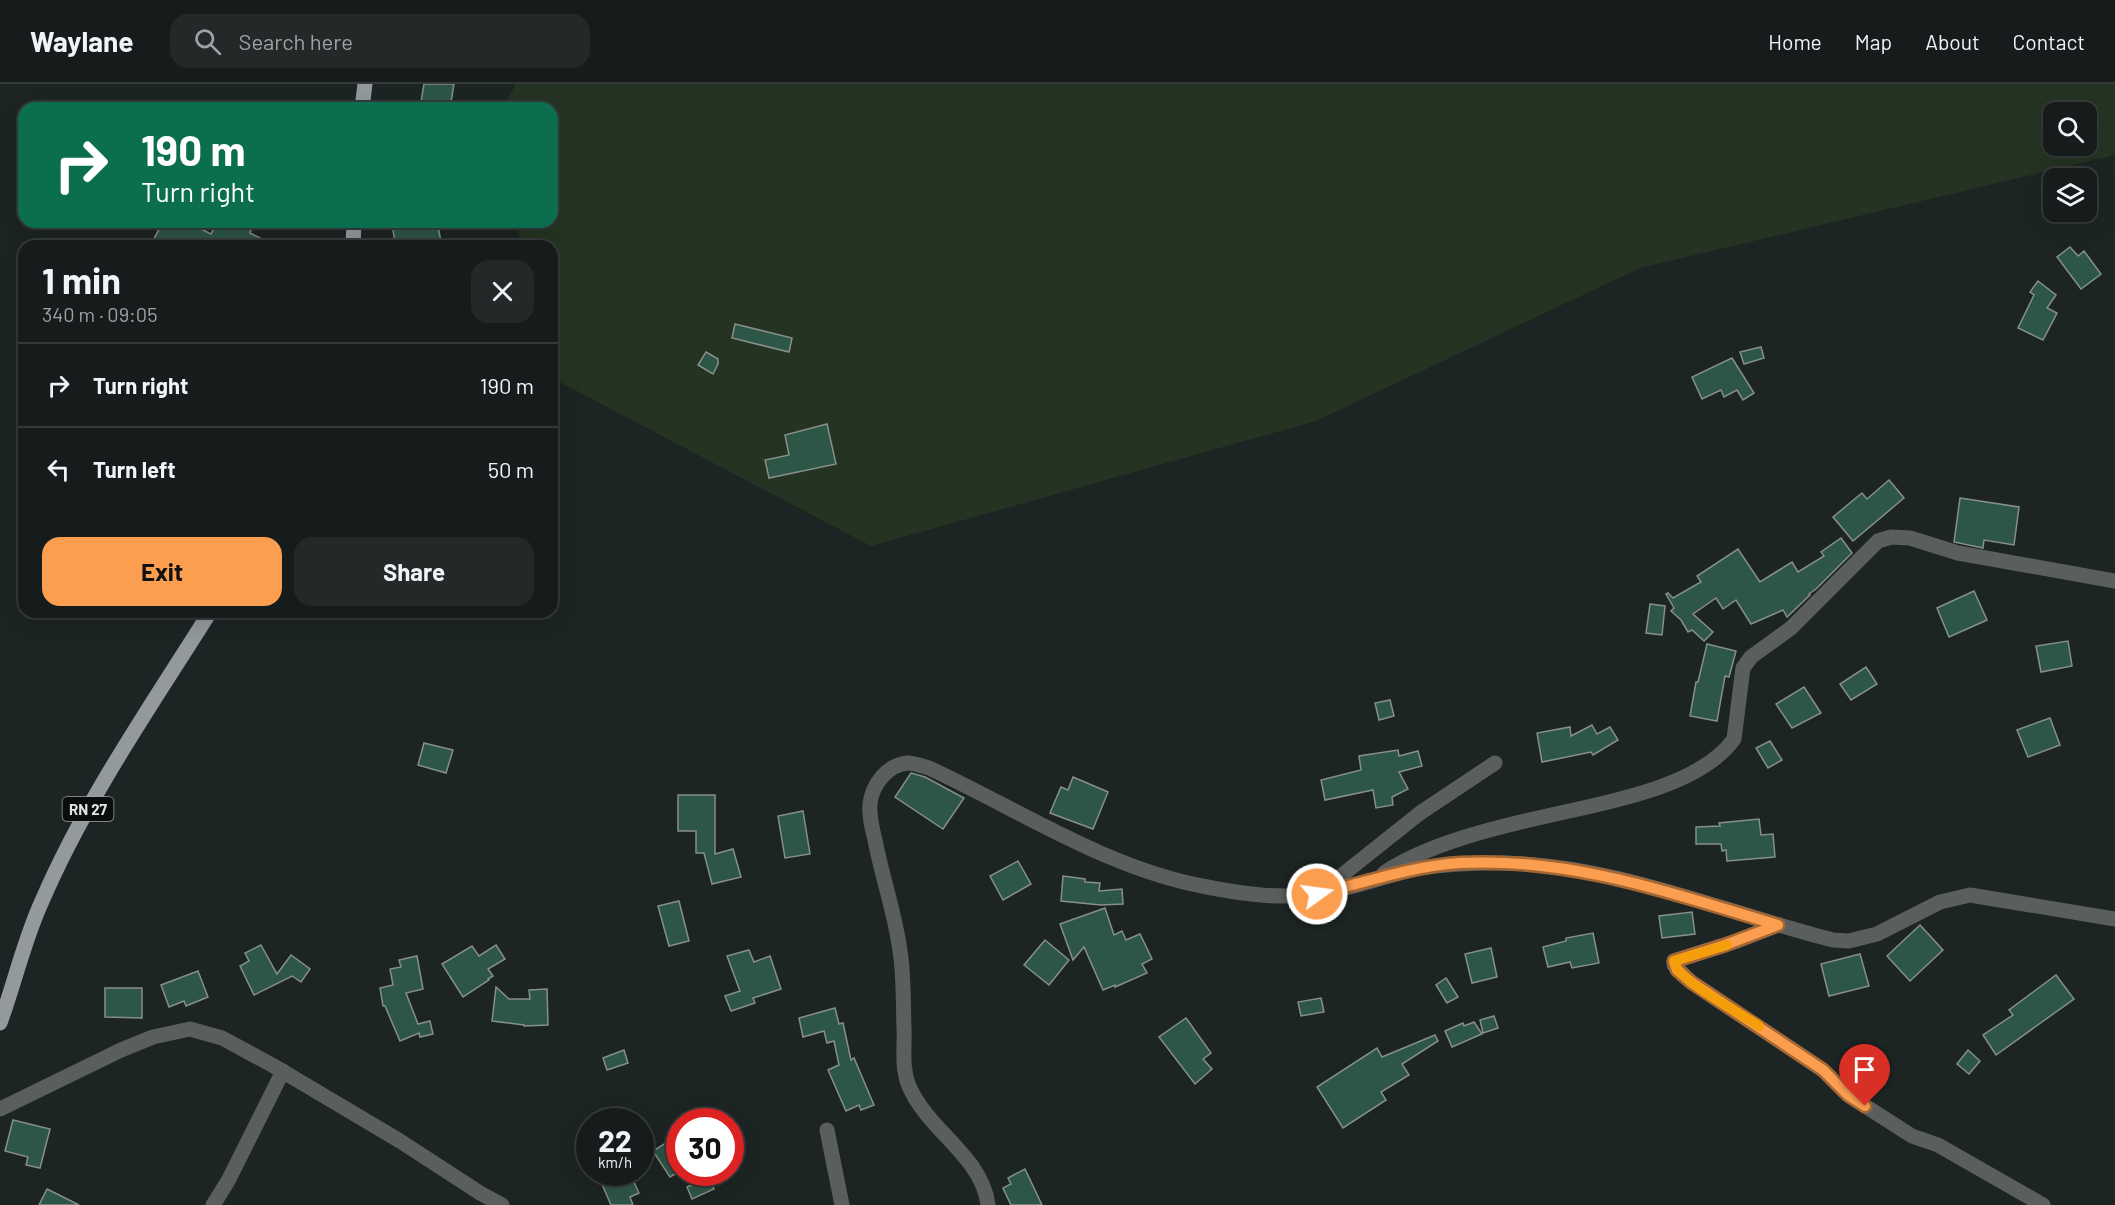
<!DOCTYPE html>
<meta charset="utf-8">
<style>
:root{--surface:#161b1b;--page:#232828;--text:#f1f3f6;--muted:#9ea1a3;--line:#35393a;--accent:#fb9e50}
body{margin:0;font-family:Barlow,sans-serif;background:var(--page);color:var(--text);height:100vh;display:flex;flex-direction:column;font-size:22px;white-space:nowrap}
*{box-sizing:border-box;margin:0}
p{font-size:20px;color:var(--muted)}
.icon{flex:none;width:33px;height:33px;fill:none;stroke:currentColor;stroke-width:2;stroke-linecap:round;stroke-linejoin:round}
.map{position:relative;flex:1;overflow:hidden}
.side{position:absolute;left:18px;top:156px;width:540px;height:378px;display:flex;flex-direction:column;background:var(--surface);border-radius:18px;box-shadow:0 6px 24px #0002,0 0 0 2px var(--line)}
.side>*{flex:none}
.banner{position:absolute;left:18px;top:18px;width:540px;height:126px;border-radius:18px;box-shadow:0 6px 24px #0002,0 0 0 2px var(--line);background:#0b6e4f;color:#fff;overflow:hidden}
.tools{position:absolute;left:2043px;top:18px;display:grid;gap:12px}
.tools a{display:grid;place-items:center;width:54px;height:54px;border-radius:12px;background:var(--surface);box-shadow:0 6px 24px #0002,0 0 0 2px var(--line);font-size:30px}
.speed{position:absolute;left:576px;top:1024px;display:flex;gap:12px;font-size:30px;font-weight:700;text-align:center}
.speed>*{display:grid;place-content:center;width:78px;height:78px;border-radius:50%;background:var(--surface);box-shadow:0 6px 24px #0002,0 0 0 2px var(--line);line-height:1}
.speed small{font-size:15px;font-weight:400}
.speed .limit{border:9px solid #d22;background:#fff;color:#111}
.pin{position:absolute;display:grid;place-items:center;width:51px;height:51px;color:#fff;margin:-62px -26px;border-radius:50% 50% 50% 0;rotate:-45deg;box-shadow:0 0 6px #0007}
.pin .icon{rotate:45deg}
.me{position:absolute;width:66px;margin:-33px;rotate:76deg;stroke-linejoin:round;filter:drop-shadow(0 0 4px #0008)}
.turn{display:flex;align-items:center;gap:21px;height:126px;padding:0 24px;font-size:27px}
.turn .icon{width:78px;height:78px;stroke-width:2.5}
.turn b{display:block;font-size:42px;line-height:51px}
.round{display:grid;place-items:center;flex:none;width:63px;height:63px;border-radius:18px;background:var(--page)}
.summary{display:flex;align-items:center;justify-content:space-between;height:102px;padding:0 24px}
h1{font-size:36px;font-weight:700;line-height:45px}
.action{display:flex;gap:12px;margin-top:auto;padding:12px 24px}
.action a{flex:1;height:69px;border-radius:18px;background:var(--accent);color:#111;font-size:24px;font-weight:700;line-height:69px;text-align:center}
.action a+a{background:var(--page);color:var(--text)}
ul{padding:0;list-style:none}
li{display:flex;align-items:center;gap:18px;height:84px;padding:0 24px;border-top:2px solid var(--line)}
li div{flex:1}
li b{display:block;font-size:22px}
li em{font-style:normal}
header{display:flex;align-items:center;gap:36px;box-sizing:border-box;height:84px;padding:0 30px;background:var(--surface);border-bottom:2px solid var(--line)}
header strong{font-size:28px}
nav{display:flex;gap:33px;margin-inline-start:auto;font-size:21px}
.search{width:420px;height:54px;background:var(--page);display:flex;align-items:center;gap:15px;box-sizing:border-box;padding:0 21px;border-radius:18px;color:var(--muted);font-size:22px}
.map>svg:first-child{display:block}
.green{fill:#253422;fill-rule:evenodd}
.building{fill:#2d5647;stroke:#878f8b;stroke-width:1.5}
.lines{fill:none;stroke-linecap:round;stroke-linejoin:round}
.minor{stroke:#5b5e5f;stroke-width:15}
.major{stroke:#93999c;stroke-width:15}
.route-casing{stroke:#a36734;stroke-width:15}
.route{stroke:#fb9e50;stroke-width:10}
.slow{stroke:#f59e0b;stroke-width:10}
.labels{text-anchor:middle;dominant-baseline:central;stroke-width:5;stroke-linejoin:round;paint-order:stroke}
.shield{fill:#090d0c;stroke:#a0a4a3;stroke-width:1.5}
.shield-label{font-size:15px;font-weight:bold;fill:#e0e4e4}
</style>
<header>
<strong>Waylane</strong>
<div class="search"><svg class="icon" aria-label="search" viewBox="0 0 24 24"><circle cx="10" cy="10" r="6"/><path d="M15 15l6 6"/></svg>Search here</div>
<nav><a>Home</a><a>Map</a><a>About</a><a>Contact</a></nav>
</header>
<div class="map">
<svg width="2115" height="1121" viewBox="0 0 2115 1121">
<rect width="100%" height="100%" fill="#1d2424"/>
<path class="green" d="M516 0H2115V71L1640 184 1316 337 871 462 552 294V162H521L517 138H552V24H503ZM2054 28H2086V62H2054Z"/>
<g class="building">
<path d="M424 0H454L450 24H420Z"/>
<path d="M163 138H187L211 150 217 138H236L251 146 250 149 276 162H150Z"/>
<path d="M399 138H437L442 162H412L411 157 395 159 392 139Z"/>
<path d="M2070 163 2078 172 2084 167 2101 190 2081 205 2057 173Z"/>
<path d="M2038 197 2056 211 2047 224 2057 229 2043 256 2018 244 2034 211 2030 208Z"/>
<path d="M735 240 792 254 789 268 732 254Z"/>
<path d="M1761 263 1764 274 1744 280 1740 268Z"/>
<path d="M706 268 718 275V280L713 290 698 281Z"/>
<path d="M1732 274 1754 309 1743 316 1737 306 1724 313 1721 306 1702 315 1692 293Z"/>
<path d="M827 340 836 380 769 394 765 376 789 371 785 351Z"/>
<path d="M1889 396 1904 414 1853 457 1833 433 1862 409 1867 415Z"/>
<path d="M1960 414 2019 423 2014 461 1984 456 1983 464 1954 458Z"/>
<path d="M1841 454 1852 469 1816 505 1809 510 1810 511 1787 533 1783 526 1751 540 1736 516 1723 525 1716 514 1693 530 1713 548 1704 557 1692 546 1688 548 1681 536 1671 527 1674 524 1666 510 1668 509 1673 514 1701 498 1697 492 1738 465 1760 498 1792 478 1798 488 1824 472 1821 468Z"/>
<path d="M1974 507 1987 536 1949 553 1937 524Z"/>
<path d="M1650 520 1665 522 1662 551 1646 549Z"/>
<path d="M2068 557 2072 582 2041 588 2036 562Z"/>
<path d="M1707 560 1736 567 1729 593 1725 592 1717 637 1690 632 1696 598H1698Z"/>
<path d="M1866 583 1877 600 1851 616 1840 600Z"/>
<path d="M1804 603 1821 629 1792 644 1776 620Z"/>
<path d="M1390 616 1394 632 1379 636 1375 619Z"/>
<path d="M2050 634 2060 661 2028 673 2017 646Z"/>
<path d="M1592 641 1597 650 1610 643 1618 656 1593 671 1591 668 1542 678 1537 649 1570 643 1571 652Z"/>
<path d="M1770 657 1782 676 1768 684 1756 664Z"/>
<path d="M424 659 453 666 446 689 418 681Z"/>
<path d="M1398 666 1399 672 1418 667 1422 682 1399 688 1408 705 1392 713 1393 721 1376 724 1373 706 1325 716 1321 696 1361 686 1359 672Z"/>
<path d="M911 689 925 693 964 714 943 745 895 713Z"/>
<path d="M1073 693 1108 708 1093 745 1050 729 1061 703 1068 706Z"/>
<path d="M678 711H715V770L733 765 741 793 712 800 704 769H696V747H678Z"/>
<path d="M803 727 810 770 785 774 778 732Z"/>
<path d="M1759 735 1761 751 1773 750 1775 773 1727 777 1726 766 1722 767 1721 760H1696V743L1720 742 1719 739Z"/>
<path d="M1018 777 1031 800 1003 816 990 792Z"/>
<path d="M1063 792 1085 795V798L1100 799 1099 807 1122 805 1123 820 1101 821 1061 817Z"/>
<path d="M679 817 689 857 669 862 658 822Z"/>
<path d="M1105 824 1114 851 1122 847 1126 856 1140 850 1152 875 1142 880 1147 889 1115 903V901L1103 906 1084 863 1073 876 1060 840Z"/>
<path d="M1692 828 1695 850 1662 854 1659 832Z"/>
<path d="M1920 841 1943 866 1910 897 1887 872Z"/>
<path d="M1593 849 1599 879 1572 884 1570 878 1548 883 1543 863 1566 857V854Z"/>
<path d="M1045 856 1069 876 1049 901 1024 881Z"/>
<path d="M261 861 277 890 291 871 310 885 301 898 292 892 254 911 240 882 249 877 245 869Z"/>
<path d="M496 861 505 875 488 885 493 892 488 895 489 896 463 913 442 880 472 862 479 872Z"/>
<path d="M1491 864 1497 893 1472 899 1465 870Z"/>
<path d="M749 866 754 878 770 872 781 905 753 914 755 919 731 927 725 912 740 907 727 872Z"/>
<path d="M1860 870 1869 902 1829 912 1821 880Z"/>
<path d="M417 872 423 905 406 909 418 940 430 937 433 950 420 953 419 949 400 957 385 922H383L380 904 393 901 390 885 401 883 399 876Z"/>
<path d="M198 887 208 913 186 922 184 917 169 923 161 901Z"/>
<path d="M2056 891 2074 915 1996 971 1983 951 2013 931 2009 926Z"/>
<path d="M1446 894 1458 913 1447 919 1436 901Z"/>
<path d="M496 903 509 915H530L529 906 547 905 548 941 524 942V941L492 937Z"/>
<path d="M105 904H142V934L105 933Z"/>
<path d="M1321 914 1324 928 1301 932 1298 918Z"/>
<path d="M835 924 839 940 843 939 851 976 854 974 874 1021 861 1026 859 1021 846 1027 828 986 839 981 834 957 827 959 824 947 803 953 799 934Z"/>
<path d="M1494 932 1498 944 1483 949 1480 936Z"/>
<path d="M1186 934 1211 969 1203 975 1212 985 1195 1000 1159 953Z"/>
<path d="M1474 938 1482 950 1452 963 1445 947 1463 939 1464 942Z"/>
<path d="M1435 951 1438 957 1402 980 1409 991 1381 1008 1386 1016 1343 1044 1317 1003 1377 964 1382 973Z"/>
<path d="M624 966 628 979 607 986 603 974Z"/>
<path d="M1968 966 1980 977 1969 990 1957 980Z"/>
<path d="M13 1036 50 1045 40 1084 26 1081 28 1073 5 1067Z"/>
<path d="M680 1050V1087L670 1093 653 1067Z"/>
<path d="M1025 1085 1042 1121H1011L1003 1104 1011 1100 1008 1094Z"/>
<path d="M621 1089H626L630 1098 633 1096 639 1109 630 1113 633 1121H611L601 1098Z"/>
<path d="M708 1094 714 1105 692 1115 687 1103Z"/>
<path d="M47 1105 79 1121H39Z"/>
</g>
<g class="lines">
<g class="minor">
<path d="M1384 789C1427 760 1497 743 1547 732 1603 719 1699 704 1734 655L1743 584 1751 573 1791 544 1878 457 1891 453 1910 454 1958 469 2115 497"/>
<path d="M1322 807 1420 729 1495 679"/>
<path d="M1778 841 1737 857 1674 877V881L1691 898 1823 986 1848 1011 1912 1052 1938 1061 2043 1121"/>
<path d="M0 1025 121 966 153 953 190 945 222 954 272 981 400 1057 480 1109 502 1121"/>
<path d="M827 1046 842 1121"/>
<path d="M213 1121 228 1097 283 987"/>
<path d="M988 1121C982 1072 928 1047 909 1002 901 983 905 963 904 944 903 918 904 891 900 867 895 829 882 793 875 756 872 744 869 732 870 720 872 701 887 681 907 679 914 679 922 682 929 684 1020 726 1107 785 1207 803 1243 810 1279 815 1315 810 1351 806 1385 791 1421 784 1446 780 1471 779 1496 779 1612 779 1722 828 1833 856L1849 857 1877 850 1940 818 1970 811 2115 835"/>
</g>
<g class="major">
<path d="M362 24 365 0"/>
<path d="M353 162 354 138"/>
<path d="M0 939C15 898 24 856 42 817 86 715 151 622 210 528"/>
</g>
</g>
<g class="lines">
<g class="route-casing">
<path id="route" d="M1317 810C1364 799 1412 782 1460 779 1570 773 1674 810 1778 841L1725 861 1674 877 1677 886 1691 898 1823 986 1848 1011 1865 1022"/>
</g>
<use href="#route" class="route"/>
<path class="slow" d="M1727 861 1674 877C1675 895 1742 930 1759 942"/>
</g>
<g class="labels">
<rect class="shield" x="62.5" y="713" width="51" height="24" rx="4.5"/>
<g class="shield-label">
<text x="88" y="725">RN 27</text>
</g>
</g>
</svg>
<div class="tools">
<a><svg class="icon" aria-label="search" viewBox="0 0 24 24"><circle cx="10" cy="10" r="6"/><path d="M15 15l6 6"/></svg></a>
<a><svg class="icon" aria-label="layers" viewBox="0 0 24 24"><path d="M12 4l9 5-9 5-9-5zM3 14l9 5 9-5"/></svg></a>
</div>
<div class="speed"><div>22<small>km/h</small></div><div class="limit">30</div></div>
<div class="pin" style="left:1865px;top:1022px;background:#d93025"><svg class="icon" aria-label="arrive" viewBox="0 0 24 24"><path d="M6 21V4h12l-3 4 3 4H6"/></svg></div>
<svg class="me" style="left:1317px;top:810px" viewBox="-20 -20 40 40"><circle r="17" fill="#fb9e50" stroke="#fff" stroke-width="3"/><path d="M0-11L8 9 0 5-8 9z" fill="#fff"/></svg>
<div class="banner">
<div class="turn"><svg class="icon" aria-label="right" viewBox="0 0 24 24"><path d="M7 20v-9h11M14 6l5 5-5 5"/></svg><div><b>190 m</b>Turn right</div></div>
</div>
<section class="side">
<div class="summary"><div><h1>1 min</h1><p>340 m · 09:05</p></div><a class="round"><svg class="icon" aria-label="close" viewBox="0 0 24 24"><path d="M6 6l12 12M18 6L6 18"/></svg></a></div>
<ul>
<li><svg class="icon" aria-label="right" viewBox="0 0 24 24"><path d="M7 20v-9h11M14 6l5 5-5 5"/></svg><div><b>Turn right</b></div><em>190 m</em></li>
<li><svg class="icon" aria-label="left" viewBox="0 0 24 24"><path d="M17 20v-9H6M10 6l-5 5 5 5"/></svg><div><b>Turn left</b></div><em>50 m</em></li>
</ul>
<div class="action"><a>Exit</a><a>Share</a></div>
</section>
</div>
